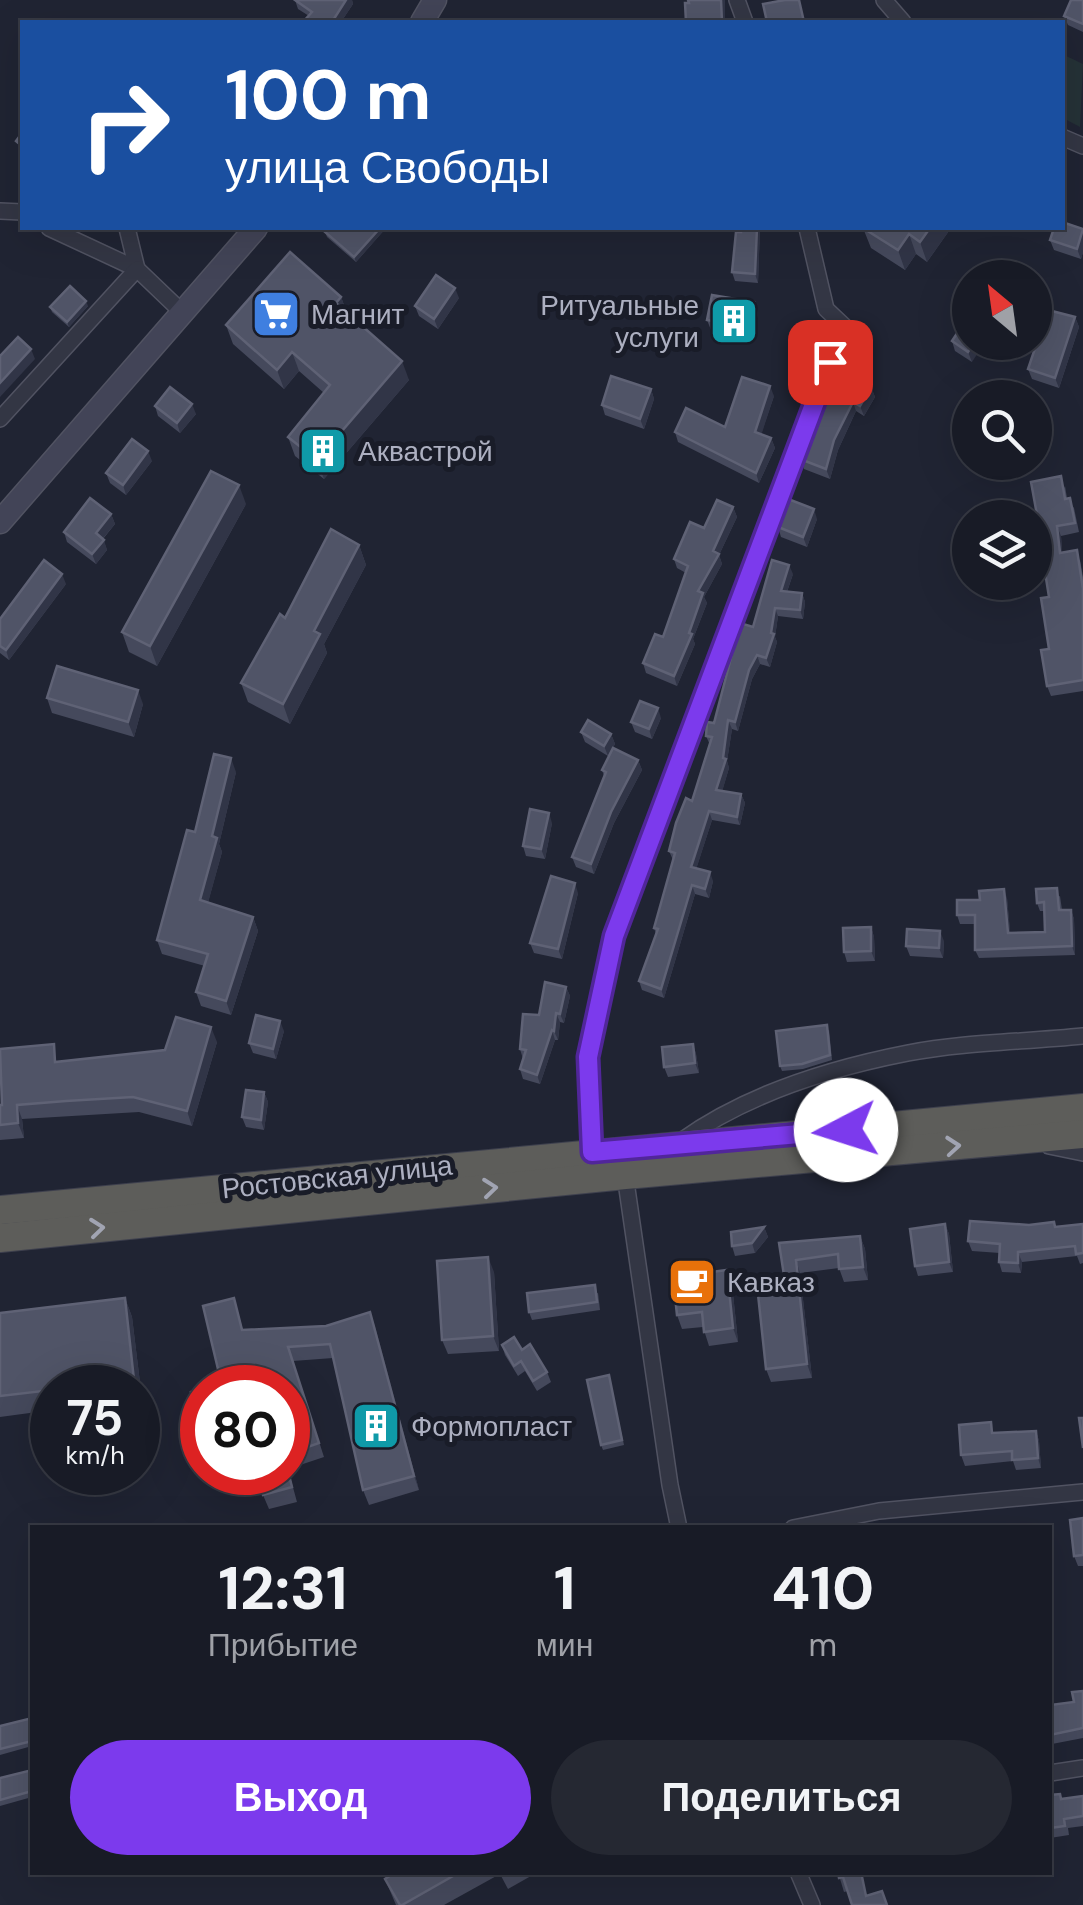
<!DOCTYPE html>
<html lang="ru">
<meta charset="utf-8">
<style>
:root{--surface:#181b26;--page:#252832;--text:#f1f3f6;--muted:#9fa1a7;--line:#363943;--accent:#7c3aed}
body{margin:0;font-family:"DM Sans",sans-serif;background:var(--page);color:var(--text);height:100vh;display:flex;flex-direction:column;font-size:38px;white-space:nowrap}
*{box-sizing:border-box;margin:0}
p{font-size:32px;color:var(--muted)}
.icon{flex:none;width:55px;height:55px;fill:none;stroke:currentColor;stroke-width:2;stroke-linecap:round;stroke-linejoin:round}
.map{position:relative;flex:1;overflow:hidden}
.details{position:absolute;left:30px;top:1525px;width:1022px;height:350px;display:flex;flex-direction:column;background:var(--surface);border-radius:0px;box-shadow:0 10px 40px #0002,0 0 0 2px var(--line)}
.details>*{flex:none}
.banner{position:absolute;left:20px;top:20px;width:1045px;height:210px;border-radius:0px;box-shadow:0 10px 40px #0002,0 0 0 2px var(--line);background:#1a4fa0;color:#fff;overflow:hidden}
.needle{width:65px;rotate:331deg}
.buttons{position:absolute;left:952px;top:260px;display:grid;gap:20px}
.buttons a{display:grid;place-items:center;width:100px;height:100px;border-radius:50%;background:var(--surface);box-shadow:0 10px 40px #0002,0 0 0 2px var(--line);font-size:50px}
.speed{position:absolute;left:30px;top:1365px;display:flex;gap:20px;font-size:50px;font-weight:700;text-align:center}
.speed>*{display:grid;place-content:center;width:130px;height:130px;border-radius:50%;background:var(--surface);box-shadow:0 10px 40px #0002,0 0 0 2px var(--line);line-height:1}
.speed small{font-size:25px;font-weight:400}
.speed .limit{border:15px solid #d22;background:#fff;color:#111}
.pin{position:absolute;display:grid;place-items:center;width:85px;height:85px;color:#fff;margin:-42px;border-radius:20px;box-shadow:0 5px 15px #0006}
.me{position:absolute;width:110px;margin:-55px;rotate:265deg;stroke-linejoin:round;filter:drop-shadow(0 0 8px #0008)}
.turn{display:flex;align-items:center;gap:35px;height:210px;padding:0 40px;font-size:45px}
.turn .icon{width:130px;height:130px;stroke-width:2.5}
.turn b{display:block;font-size:70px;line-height:85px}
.eta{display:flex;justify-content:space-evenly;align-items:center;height:170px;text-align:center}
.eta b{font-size:60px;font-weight:700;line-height:70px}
.button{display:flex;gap:20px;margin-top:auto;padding:20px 40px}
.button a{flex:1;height:115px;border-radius:60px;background:var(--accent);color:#fff;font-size:40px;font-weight:700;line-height:115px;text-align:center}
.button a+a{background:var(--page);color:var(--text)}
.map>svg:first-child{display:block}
.green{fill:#253237}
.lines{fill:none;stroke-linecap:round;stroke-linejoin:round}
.minor-casing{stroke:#515362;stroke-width:18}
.secondary-casing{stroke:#515362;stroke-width:25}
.trunk-casing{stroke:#3e404e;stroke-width:30}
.minor{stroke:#333644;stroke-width:15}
.secondary{stroke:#424457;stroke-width:22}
.trunk{stroke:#5d5d5a;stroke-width:28}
.wall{fill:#45495c}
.shaded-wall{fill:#313547}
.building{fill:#505467;stroke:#5f6275;stroke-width:2.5}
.oneway{stroke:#a1a4b2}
.route-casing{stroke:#51269a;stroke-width:25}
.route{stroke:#7c3aed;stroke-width:18}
.labels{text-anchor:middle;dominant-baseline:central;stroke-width:10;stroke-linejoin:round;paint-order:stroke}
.poi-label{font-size:28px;fill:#adb0c1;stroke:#191c28;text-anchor:start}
.street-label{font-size:28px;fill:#adb0c1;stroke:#191c28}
</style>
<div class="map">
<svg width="1083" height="1905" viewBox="0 0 1083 1905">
<rect width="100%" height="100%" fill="#202433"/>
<path class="green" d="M1062 54 1083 64 1080 127 1063 118Z"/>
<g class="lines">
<g class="minor-casing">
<g id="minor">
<path d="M737 0 745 22"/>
<path d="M884 0 903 22"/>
<path d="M1062 137 1083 146"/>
<path d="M0 211 22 212"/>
<path d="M49 228 137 269 127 228"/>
<path d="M0 419 137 269 183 313"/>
<path d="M681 1141C745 1095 831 1068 908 1053 964 1042 1025 1042 1083 1036"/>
<path d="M1049 1146 1083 1153"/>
<path d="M592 1153 587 1057 614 936 844 326 826 309 807 228"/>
<path d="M625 1175 670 1485 679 1528"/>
<path d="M793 1528 879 1511 1083 1492"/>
<path d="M1050 1773 1083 1768"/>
<path d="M798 1872 812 1905"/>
</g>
</g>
<g class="secondary-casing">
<g id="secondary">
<path d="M422 22 435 0"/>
<path d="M0 522 256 228"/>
</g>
</g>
<g class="trunk-casing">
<g id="trunk">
<path d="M0 1210 1083 1108"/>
<path d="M0 1238 625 1175 1083 1134"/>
</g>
</g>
<use href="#minor" class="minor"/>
<use href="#secondary" class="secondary"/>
<use href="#trunk" class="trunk"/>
</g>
<g class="wall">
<path d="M295 0H352L353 4 341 22H303L309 16 298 9Z"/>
<path d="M1083 0V32L1068 25 1064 16Z"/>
<path d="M329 228H386L356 262 327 237 325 232Z"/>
<path d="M741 228H760L758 283 735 281 732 272Z"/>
<path d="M863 228H951L927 262 916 254 905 270 871 248Z"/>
<path d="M1083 229V252L1081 259 1054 250 1050 240Z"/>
<path d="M341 297 347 313 409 380 324 479 295 456 288 437 324 393 299 371 284 389 233 344 226 325Z"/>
<path d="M459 298 438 329 419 316 415 306Z"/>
<path d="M88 306 69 327 52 312 50 307Z"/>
<path d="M758 312 754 337 711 330 707 320Z"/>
<path d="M970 314 972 362 955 351 952 341Z"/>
<path d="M1075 317 1079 327 1059 388 1032 379 1028 369Z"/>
<path d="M866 357 869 367 861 381 871 387 875 397 864 416 856 411 838 450 830 479 804 469 800 459 830 390 828 386Z"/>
<path d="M651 389 654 399 644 429 605 415 602 405Z"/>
<path d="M774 396 761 434 771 438 775 448 759 483 678 442 675 432 725 427Z"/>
<path d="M155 406 196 414 180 433 158 416Z"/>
<path d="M152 461 126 495 110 483 106 473Z"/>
<path d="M1065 486 1067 498 1074 508 1079 532 1061 536 1062 552 1080 560 1083 577V691L1051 696 1047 686 1049 597 1044 563H1039L1036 553 1041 537Z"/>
<path d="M246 504 157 666 129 652 122 632Z"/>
<path d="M733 507 737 517 719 555 722 564 704 597 707 603 693 639 695 644 677 686 646 673 643 663 663 637 686 573 677 568 674 559 704 528Z"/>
<path d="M111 514 115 524 103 539 107 550 96 564 67 542 64 532Z"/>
<path d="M817 519 807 547 781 537 778 527Z"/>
<path d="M359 545 366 565 324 644 327 653 290 724 248 702 241 683 285 618Z"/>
<path d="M793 574 787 592 802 593 805 602 803 619 778 616 775 637 777 642 770 667 760 664 752 679 738 731 732 729 727 761 729 768 722 791 741 794 745 803 740 825 712 820 696 869 713 881 709 898 695 894 664 998 642 990 639 981 656 934 654 928 673 860 669 851 692 801 710 745 706 736 714 723 753 627Z"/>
<path d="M66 584 9 660 0 653V619Z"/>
<path d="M47 698 143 704 134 737 52 713Z"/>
<path d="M661 718 652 739 635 732 631 722Z"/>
<path d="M581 732 611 734 615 744 608 756 585 742Z"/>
<path d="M638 760 642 770 614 823 594 874 576 867 572 857 604 776 602 770Z"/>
<path d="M236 772 219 844 222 852 208 902 253 917 258 931 231 1015 201 1006 196 992 205 966 162 954 157 940 195 832Z"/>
<path d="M552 823 545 859 526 856 523 846Z"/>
<path d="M578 893 562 959 534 953 530 943Z"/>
<path d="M1060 896 1062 910H1071L1074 919 1075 955 979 958 975 950V924H960L957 915 980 900 1007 898 1010 933 1045 932V911H1040L1037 903Z"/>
<path d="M871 927 874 937 875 961 847 962 844 952Z"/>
<path d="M944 941 943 958 910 956 906 946Z"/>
<path d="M566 987 570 996 564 1023 560 1022 558 1040H555L540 1084 523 1079 520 1069 523 1059 520 1049Z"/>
<path d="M829 1030 832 1060 803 1069 782 1071 780 1066Z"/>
<path d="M284 1031 276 1059 253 1053 249 1043Z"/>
<path d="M217 1042 192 1126 139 1112 72 1116 22 1119 24 1138 0 1140V1105H2L59 1061 165 1050Z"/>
<path d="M693 1044 696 1054 699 1073 668 1077 664 1067Z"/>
<path d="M264 1092 268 1102 264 1130 246 1127 242 1117Z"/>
<path d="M1054 1222 1056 1227 1083 1224V1263L1080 1264 1077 1256 1022 1262 1021 1273 1002 1272 999 1262 1000 1253 972 1251 968 1241Z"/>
<path d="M945 1224 949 1234 953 1272 918 1276 915 1266Z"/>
<path d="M764 1227 768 1237 755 1253 735 1256 732 1246Z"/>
<path d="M860 1236 865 1249 868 1280 844 1282 839 1268 800 1273 812 1378 771 1382 766 1369 785 1282 779 1243Z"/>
<path d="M494 1272 499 1351 448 1354 442 1340Z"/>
<path d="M732 1284 738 1342 709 1346 703 1327 682 1329 677 1315Z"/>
<path d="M598 1293 600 1310 532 1320 529 1312Z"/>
<path d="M125 1298 132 1317 142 1399 138 1400V1388H52V1410L0 1417V1313Z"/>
<path d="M234 1298 243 1330 326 1326 370 1312 419 1490 369 1505 363 1490 333 1358 293 1361 324 1457 288 1469 297 1502 269 1509 263 1495 288 1472V1388L222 1386Z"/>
<path d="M502 1345 522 1350 547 1372 551 1382 537 1391 525 1371 518 1376 505 1355Z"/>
<path d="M609 1375 624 1445 603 1450 601 1445Z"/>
<path d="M202 1390V1439L197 1425Z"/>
<path d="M1036 1431 1039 1441 1041 1468 1016 1470 1013 1461 965 1466 961 1455 994 1433Z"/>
<path d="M1083 1518V1566H1078L1074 1556Z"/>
<path d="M1083 1691V1738L1052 1744 1050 1738V1705L1074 1702Z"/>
<path d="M32 1718V1746L0 1755V1726Z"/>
<path d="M32 1770V1797L0 1806V1778Z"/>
<path d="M1060 1794 1062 1799 1083 1796V1826L1068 1828 1069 1835 1050 1838V1795Z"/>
<path d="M396 1872H538L508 1889 500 1874 444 1905H396L385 1879Z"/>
<path d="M838 1872H863L848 1891 844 1892Z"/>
</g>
<g class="shaded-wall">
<path d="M346 0H352L353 4 341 22H332Z"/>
<path d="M721 0H725V22H722Z"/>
<path d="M380 228H386L356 262 354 257Z"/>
<path d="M757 228H760L758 283 755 274Z"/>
<path d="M930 228H951L927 262 920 242Z"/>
<path d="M1083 231V252L1081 259 1077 249Z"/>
<path d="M909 234 916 254 905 270 898 250Z"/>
<path d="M455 288 459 298 438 329 434 319Z"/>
<path d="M341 297 348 316 336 303Z"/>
<path d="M86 301 88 306 69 327 67 322Z"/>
<path d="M754 302 758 312 754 337 750 327Z"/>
<path d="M1075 317 1079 327 1059 388 1055 378Z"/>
<path d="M974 342H985L972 362 968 352Z"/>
<path d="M31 349 35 359 0 397V383Z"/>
<path d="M292 352 299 371 284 389 277 370Z"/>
<path d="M866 357 869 367 857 387 854 377Z"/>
<path d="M402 361 409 380 324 479 317 460Z"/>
<path d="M770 386 774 396 759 442 755 432Z"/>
<path d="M871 387 875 397 864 416 860 406Z"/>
<path d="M651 389 654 399 644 429 640 419Z"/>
<path d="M853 402 856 411 838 450 830 479 826 469 834 440Z"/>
<path d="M192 404 196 414 180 433 177 423Z"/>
<path d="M771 438 775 448 759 483 756 473Z"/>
<path d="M148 451 152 461 126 495 123 485Z"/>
<path d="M239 485 246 504 157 666 150 646Z"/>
<path d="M733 507 737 517 719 555 722 564 704 597 707 603 693 639 695 644 677 686 674 676 689 633 698 591 713 551Z"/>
<path d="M814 509 817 519 807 547 803 537Z"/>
<path d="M111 514 115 524 99 543 96 533Z"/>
<path d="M1057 526 1061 536 1063 562 1060 553Z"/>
<path d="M104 540 107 550 96 564 92 554Z"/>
<path d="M359 545 366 565 324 644 327 653 290 724 283 704 314 631Z"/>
<path d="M789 565 793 574 784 600 781 591Z"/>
<path d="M62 574 66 584 9 660 6 650Z"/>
<path d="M802 593 805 602 803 619 800 610Z"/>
<path d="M775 608 778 616 775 637 777 642 770 667 766 658Z"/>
<path d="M757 655 760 664 752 679 738 731 735 722 749 670Z"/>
<path d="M138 690 143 704 134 737 128 722Z"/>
<path d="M658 708 661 718 652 739 649 729Z"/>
<path d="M728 720 732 729 727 761 729 768 720 799 716 790 723 758Z"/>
<path d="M611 734 615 744 608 756 604 746Z"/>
<path d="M231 758 236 772 219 844 222 852 205 914 200 900 212 836Z"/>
<path d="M638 760 642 770 614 823 594 874 591 864 611 812Z"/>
<path d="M741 794 745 803 740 825 737 817Z"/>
<path d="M709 811 712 820 694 876 691 867Z"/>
<path d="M549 813 552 823 545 859 541 849Z"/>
<path d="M710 872 713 881 709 898 705 889Z"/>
<path d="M575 883 578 893 562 959 558 949Z"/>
<path d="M692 885 695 894 664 998 661 989Z"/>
<path d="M1004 889 1007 898 1011 941 1008 933Z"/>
<path d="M1071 910 1074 919 1075 955 1072 946Z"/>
<path d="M253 917 258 931 231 1015 226 1001Z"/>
<path d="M871 927 874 937 875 961 871 951Z"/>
<path d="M940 931 944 941 943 958 939 948Z"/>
<path d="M566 987 570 996 564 1023 560 1014Z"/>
<path d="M556 1013 560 1022 558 1040 554 1031Z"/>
<path d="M280 1021 284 1031 276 1059 273 1049Z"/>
<path d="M211 1027 217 1042 192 1126 187 1111Z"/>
<path d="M552 1030 555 1040 540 1084 537 1075Z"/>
<path d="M693 1044 696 1054 699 1073 695 1063Z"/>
<path d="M264 1092 268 1102 264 1130 261 1120Z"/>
<path d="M17 1105 22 1119 24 1138 18 1123Z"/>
<path d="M945 1224 949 1234 953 1272 949 1262Z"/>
<path d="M764 1227 768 1237 755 1253 752 1243Z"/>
<path d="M860 1236 865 1249 868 1280 863 1267Z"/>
<path d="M1018 1252 1022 1262 1021 1273 1018 1263Z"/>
<path d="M488 1257 494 1272 499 1351 493 1336Z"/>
<path d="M796 1260 800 1273 812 1378 807 1364Z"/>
<path d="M727 1270 732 1284 738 1342 733 1328Z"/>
<path d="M125 1298 132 1317 142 1399 134 1380Z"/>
<path d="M370 1312 375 1326 419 1490 414 1476Z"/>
<path d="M1036 1431 1039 1441 1041 1468 1038 1458Z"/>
</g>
<g class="building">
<path d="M295 0H346L332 22H303L312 12Z"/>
<path d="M688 0H721L722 22H686L685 3H689Z"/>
<path d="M785 0H799L804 22H767L763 4Z"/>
<path d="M1071 0H1083V24L1064 16Z"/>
<path d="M22 133V146L16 141Z"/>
<path d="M1062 222 1083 229 1077 249 1050 240 1054 228H1062Z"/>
<path d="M329 228H380L354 257 325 232Z"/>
<path d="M741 228H757L755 274 732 272 736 232H741Z"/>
<path d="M863 228H930L920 242 909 234 898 250Z"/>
<path d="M290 252 341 297 336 303 402 361 317 460 288 437 330 385 292 352 277 370 226 325Z"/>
<path d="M436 275 455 288 434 319 415 306Z"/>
<path d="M70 286 86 301 67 322 50 307Z"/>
<path d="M712 295 754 302 750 327 707 320Z"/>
<path d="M1048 310 1075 317 1055 378 1028 369Z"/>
<path d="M970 314V342H974L968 352 952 341Z"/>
<path d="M18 337 31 349 0 383V356Z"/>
<path d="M851 348 866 357 854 377 871 387 860 406 853 402 834 440 826 469 800 459 831 388 828 386Z"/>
<path d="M611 376 651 389 640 419 602 405Z"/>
<path d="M742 377 770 386 755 432 771 438 756 473 675 432 686 408 725 427Z"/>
<path d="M170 387 192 404 177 423 155 406Z"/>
<path d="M132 439 148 451 123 485 106 473Z"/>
<path d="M211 471 239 485 150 646 122 632Z"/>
<path d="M1061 476 1065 499 1070 498 1075 523 1057 526 1060 553 1077 550 1083 589V680L1047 686 1041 650 1049 649 1041 598 1049 597 1042 553H1036L1035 538 1041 537 1031 482Z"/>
<path d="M90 498 111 514 96 533 104 540 92 554 64 532Z"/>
<path d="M788 499 814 509 803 537 778 527Z"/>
<path d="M717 500 733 507 713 551 719 554 698 591 703 593 689 633 692 634 674 676 643 663 655 634 663 637 688 566 674 559 690 522 704 528Z"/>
<path d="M331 529 359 545 314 631 320 634 283 704 241 683 280 614 285 618Z"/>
<path d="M44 560 62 574 6 650 0 646V619Z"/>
<path d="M772 560 789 565 781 591 802 593 800 610 775 608 771 633 774 634 766 658 757 655 749 670 735 722 728 720 723 758 726 759 716 790 741 794 737 817 709 811 691 867 710 872 705 889 692 885 661 989 639 981 658 929 654 928 675 853 669 851 676 823 686 798 692 801 712 737 706 736 707 722 714 723 740 623 753 627Z"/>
<path d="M57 666 138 690 128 722 47 698Z"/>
<path d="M640 701 658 708 649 729 631 722Z"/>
<path d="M588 720 611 734 604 746 581 732Z"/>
<path d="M613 748 638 760 611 812 591 864 572 857 606 772 602 770Z"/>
<path d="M214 754 231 758 212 836 217 838 200 900 253 917 226 1001 196 992 208 954 157 940 187 830 195 832Z"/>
<path d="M530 809 549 813 541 849 523 846Z"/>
<path d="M551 876 575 883 558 949 530 943Z"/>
<path d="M1057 888 1059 910H1071L1072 946 975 950V915H957V900H980L979 891 1004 889 1008 933 1045 932 1044 902 1037 903 1036 889Z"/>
<path d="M871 927V951L844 952 843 928Z"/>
<path d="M907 929 940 931 939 948 906 946Z"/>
<path d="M545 982 566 987 560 1014 556 1013 554 1031 552 1030 537 1075 520 1069 526 1050 520 1049 523 1014 539 1015Z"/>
<path d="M256 1015 280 1021 273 1049 249 1043Z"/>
<path d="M176 1017 211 1027 187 1111 133 1097 66 1101 17 1105 18 1123 0 1125V1105H2L0 1049 54 1044 55 1062 165 1050Z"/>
<path d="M827 1025 830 1055 802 1064 780 1066 776 1031Z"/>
<path d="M693 1044 695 1063 664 1067 662 1047Z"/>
<path d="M246 1090 264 1092 261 1120 242 1117Z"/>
<path d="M970 1221 1029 1225 1054 1222 1055 1227 1083 1224V1253L1076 1254 1075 1246 1018 1252V1263L999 1262 1000 1244 968 1241Z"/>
<path d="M945 1224 949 1262 915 1266 910 1229Z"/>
<path d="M764 1227 752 1243 732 1246 731 1232Z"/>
<path d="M860 1236 863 1267 839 1269 838 1254 796 1260 807 1364 766 1369 757 1285 785 1282 779 1243Z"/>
<path d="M488 1257 493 1336 442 1340 437 1261Z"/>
<path d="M727 1270 733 1328 704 1332 702 1312 677 1315 673 1277Z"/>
<path d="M595 1285 597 1302 529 1312 527 1293Z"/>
<path d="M125 1298 134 1380 73 1388H52V1390L0 1396V1313Z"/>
<path d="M234 1298 242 1330 326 1326 370 1312 414 1476 363 1490 330 1344 288 1347 319 1443 288 1454V1388H215L222 1386 203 1306Z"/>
<path d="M514 1337 522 1350 530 1344 547 1372 533 1381 521 1361 514 1366 502 1345Z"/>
<path d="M609 1375 622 1440 601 1445 587 1380Z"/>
<path d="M202 1390V1424L197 1425 191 1392Z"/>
<path d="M1079 1418H1083V1448Z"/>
<path d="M991 1422 992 1433 1036 1431 1038 1458 1012 1460V1451L961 1455 959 1425Z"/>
<path d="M288 1471 292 1487 263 1495 257 1472Z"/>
<path d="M1083 1518V1555L1074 1556 1070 1520Z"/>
<path d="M1083 1691V1728L1050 1735V1705L1074 1702 1072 1692Z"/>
<path d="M32 1718V1741L0 1749V1726Z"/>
<path d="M32 1770V1791L0 1800V1778Z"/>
<path d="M1060 1794 1061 1799 1083 1796V1816L1064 1819 1065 1826 1050 1828V1795Z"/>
<path d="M396 1872H460L402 1905H400L385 1879Z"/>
<path d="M838 1872H861L866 1896 882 1891 887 1905H852L843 1877 839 1878Z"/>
</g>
<defs><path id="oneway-chevron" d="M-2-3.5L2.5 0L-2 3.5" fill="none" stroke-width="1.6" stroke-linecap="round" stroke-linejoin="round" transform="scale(2.5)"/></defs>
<g class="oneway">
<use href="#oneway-chevron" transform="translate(953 1146) rotate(-5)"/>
<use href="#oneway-chevron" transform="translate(490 1188) rotate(-6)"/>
<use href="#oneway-chevron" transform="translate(97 1228) rotate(-6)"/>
</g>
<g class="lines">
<g class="route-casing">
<path id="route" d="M830 362 614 936 588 1057 592 1152 846 1130"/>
</g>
<use href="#route" class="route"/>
</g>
<defs>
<g id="supermarket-square" transform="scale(2.5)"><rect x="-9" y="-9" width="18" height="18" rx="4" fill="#3f7fe0" stroke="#191c28"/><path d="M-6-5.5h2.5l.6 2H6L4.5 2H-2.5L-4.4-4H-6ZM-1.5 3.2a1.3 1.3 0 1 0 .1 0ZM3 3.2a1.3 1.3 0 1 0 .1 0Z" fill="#fff"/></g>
<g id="building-square" transform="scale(2.5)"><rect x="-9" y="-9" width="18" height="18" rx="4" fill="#0f9aa8" stroke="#191c28"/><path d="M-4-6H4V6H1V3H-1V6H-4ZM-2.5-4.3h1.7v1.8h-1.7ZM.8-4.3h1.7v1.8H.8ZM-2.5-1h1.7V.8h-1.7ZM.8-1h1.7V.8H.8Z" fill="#fff"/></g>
<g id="cafe-square" transform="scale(2.5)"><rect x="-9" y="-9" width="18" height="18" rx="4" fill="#e8710a" stroke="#191c28"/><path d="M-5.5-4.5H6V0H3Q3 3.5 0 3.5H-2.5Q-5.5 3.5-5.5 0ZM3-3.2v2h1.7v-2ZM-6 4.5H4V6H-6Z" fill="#fff"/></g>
</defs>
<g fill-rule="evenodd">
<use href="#supermarket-square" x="276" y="314"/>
<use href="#building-square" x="734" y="321"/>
<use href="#building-square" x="323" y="451"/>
<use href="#cafe-square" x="692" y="1282"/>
<use href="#building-square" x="376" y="1426"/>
</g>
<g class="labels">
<g class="poi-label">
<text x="699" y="305" text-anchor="end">Ритуальные<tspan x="699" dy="32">услуги</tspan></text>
<text x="311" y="314">Магнит</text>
<text x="358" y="451">Аквастрой</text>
<text x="727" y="1282">Кавказ</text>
<text x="411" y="1426">Формопласт</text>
</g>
<g class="street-label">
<text transform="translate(337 1177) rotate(-6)">Ростовская улица</text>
</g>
</g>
</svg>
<div class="buttons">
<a><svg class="needle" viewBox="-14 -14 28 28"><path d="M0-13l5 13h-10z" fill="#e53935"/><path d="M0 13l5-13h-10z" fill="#9fa1a7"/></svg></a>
<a><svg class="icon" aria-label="search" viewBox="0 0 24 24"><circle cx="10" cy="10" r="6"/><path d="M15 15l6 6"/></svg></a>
<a><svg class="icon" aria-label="layers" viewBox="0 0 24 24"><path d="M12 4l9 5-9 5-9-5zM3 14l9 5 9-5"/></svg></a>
</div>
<div class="speed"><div>75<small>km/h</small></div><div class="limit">80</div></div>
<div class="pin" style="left:830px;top:362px;background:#d93025"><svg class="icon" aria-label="arrive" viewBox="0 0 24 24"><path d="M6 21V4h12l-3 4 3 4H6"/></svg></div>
<svg class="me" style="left:846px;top:1130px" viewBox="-20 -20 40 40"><circle r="19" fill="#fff"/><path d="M0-13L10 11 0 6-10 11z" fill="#7c3aed"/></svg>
<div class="banner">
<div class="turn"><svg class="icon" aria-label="right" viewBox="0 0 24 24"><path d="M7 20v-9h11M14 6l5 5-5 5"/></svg><div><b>100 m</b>улица Свободы</div></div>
</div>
<section class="details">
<div class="eta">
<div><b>12:31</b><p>Прибытие</p></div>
<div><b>1</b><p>мин</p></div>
<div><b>410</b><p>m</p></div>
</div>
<div class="button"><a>Выход</a><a>Поделиться</a></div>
</section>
</div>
